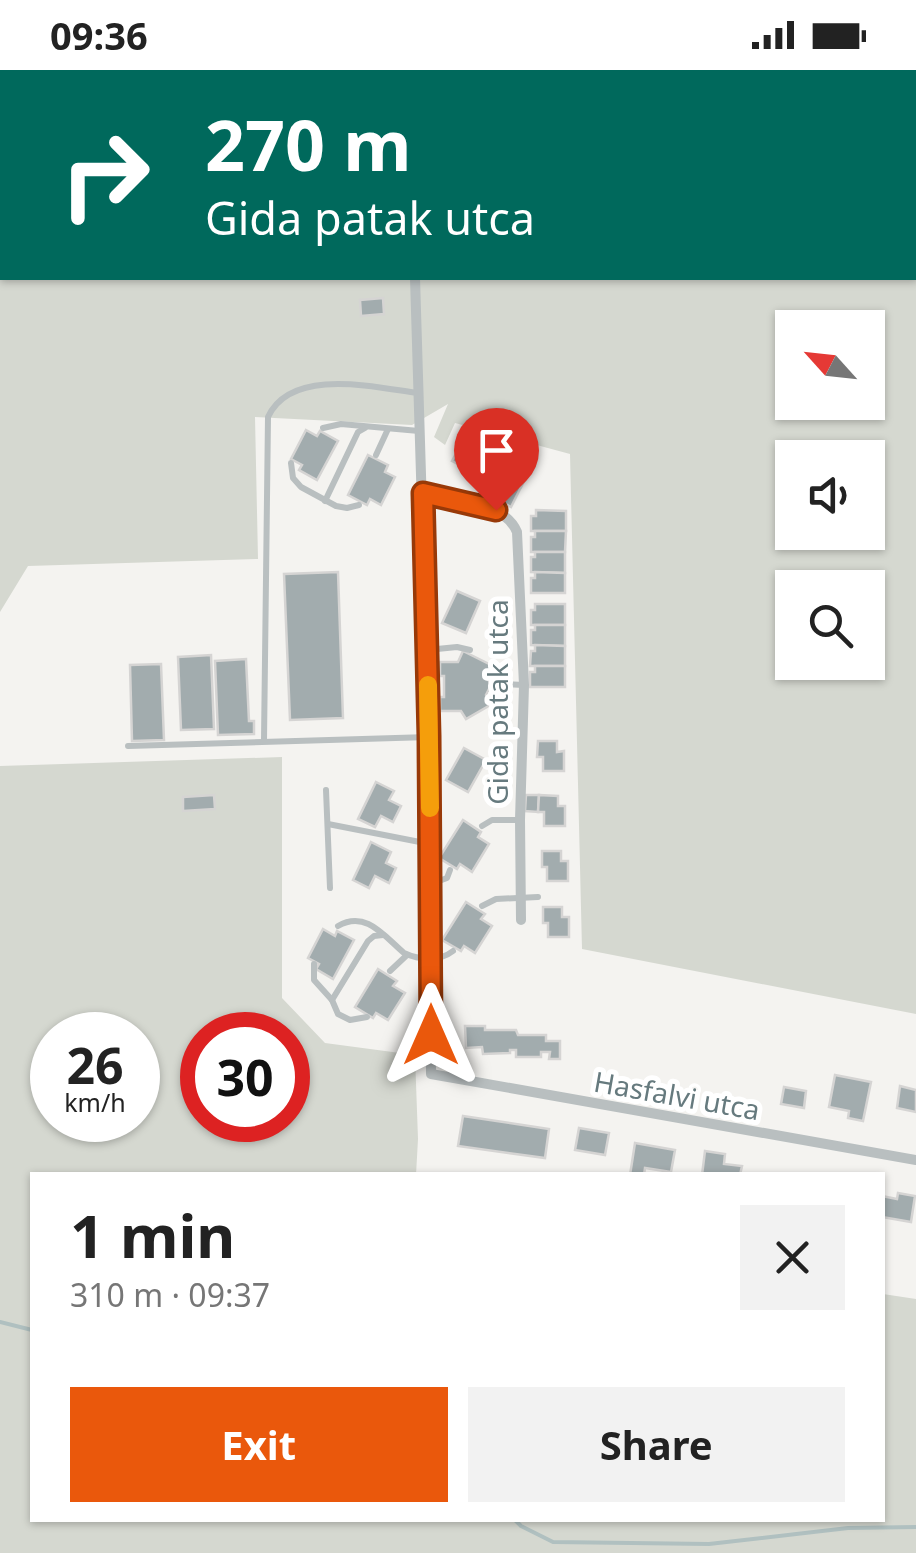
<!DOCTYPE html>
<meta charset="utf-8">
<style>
:root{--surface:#fff;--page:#f2f2f2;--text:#222;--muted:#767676;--accent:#ea580c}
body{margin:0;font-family:"Noto Sans",sans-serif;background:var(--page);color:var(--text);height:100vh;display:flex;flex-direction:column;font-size:38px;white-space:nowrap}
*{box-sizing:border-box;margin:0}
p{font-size:32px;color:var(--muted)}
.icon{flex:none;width:55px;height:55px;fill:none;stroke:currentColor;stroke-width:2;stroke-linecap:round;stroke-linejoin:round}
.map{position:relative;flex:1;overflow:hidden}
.drawer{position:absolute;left:30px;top:1102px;width:855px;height:350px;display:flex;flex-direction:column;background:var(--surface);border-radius:0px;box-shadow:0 2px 8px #0004}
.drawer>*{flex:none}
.hud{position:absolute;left:0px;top:0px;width:918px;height:210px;box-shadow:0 2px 8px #0004;background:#00695c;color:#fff;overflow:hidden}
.needle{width:65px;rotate:297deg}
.buttons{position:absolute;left:775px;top:240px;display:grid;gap:20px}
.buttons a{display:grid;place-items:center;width:110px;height:110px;border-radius:0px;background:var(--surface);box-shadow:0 2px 8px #0004;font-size:50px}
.speed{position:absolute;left:30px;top:942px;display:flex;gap:20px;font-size:50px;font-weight:700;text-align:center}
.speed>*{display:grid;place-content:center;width:130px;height:130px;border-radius:50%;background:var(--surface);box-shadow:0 2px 8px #0004;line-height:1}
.speed small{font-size:25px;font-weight:400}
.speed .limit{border:15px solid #d22;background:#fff;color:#111}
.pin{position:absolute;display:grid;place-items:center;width:85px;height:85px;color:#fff;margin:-102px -42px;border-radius:50% 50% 50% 0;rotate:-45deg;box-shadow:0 0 10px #0007}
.pin .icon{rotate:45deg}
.me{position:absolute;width:110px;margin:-55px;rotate:0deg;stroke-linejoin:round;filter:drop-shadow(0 0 8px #0008)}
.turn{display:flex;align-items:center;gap:35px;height:210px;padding:0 40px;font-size:45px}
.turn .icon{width:130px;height:130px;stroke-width:2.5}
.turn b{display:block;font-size:70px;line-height:85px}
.round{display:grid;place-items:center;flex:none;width:105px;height:105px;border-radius:0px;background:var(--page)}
.head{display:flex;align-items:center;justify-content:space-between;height:170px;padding:0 40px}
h1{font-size:60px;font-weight:700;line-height:75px}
.action{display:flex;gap:20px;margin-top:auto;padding:20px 40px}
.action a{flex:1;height:115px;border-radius:0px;background:var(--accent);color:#fff;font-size:40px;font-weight:700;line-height:115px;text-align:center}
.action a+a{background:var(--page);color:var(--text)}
.status{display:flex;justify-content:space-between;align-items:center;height:70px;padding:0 50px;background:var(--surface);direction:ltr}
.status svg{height:28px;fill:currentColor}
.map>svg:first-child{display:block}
.green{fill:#d5d8d0;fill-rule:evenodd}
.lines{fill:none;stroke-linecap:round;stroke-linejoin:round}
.stream{stroke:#b0c0c0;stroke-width:4}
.building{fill:#a2acae;stroke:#d5d4d3;stroke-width:2.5}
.secondary-casing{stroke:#abb3b5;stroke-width:21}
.service{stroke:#b9bfc0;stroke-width:6}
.minor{stroke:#b9bfc0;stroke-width:10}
.secondary{stroke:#fff;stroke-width:18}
.route-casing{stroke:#983908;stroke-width:25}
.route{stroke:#ea580c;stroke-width:18}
.slow{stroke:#f59e0b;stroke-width:18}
.labels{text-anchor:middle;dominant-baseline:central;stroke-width:10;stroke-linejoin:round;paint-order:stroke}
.street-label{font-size:28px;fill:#667a7e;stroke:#fff}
</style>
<div class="status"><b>09:36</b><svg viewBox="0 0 49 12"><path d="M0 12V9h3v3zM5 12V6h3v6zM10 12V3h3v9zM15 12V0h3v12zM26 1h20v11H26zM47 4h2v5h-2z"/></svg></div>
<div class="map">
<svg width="916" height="1483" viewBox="0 0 916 1483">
<rect width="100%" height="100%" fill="#f4f3f0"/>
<g class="green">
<path d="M0 0H867L877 2H2V208H915L916 12V944L582 879 570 384 455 353 445 375 434 367 448 334 412 355 255 347 258 489 28 496 0 542ZM792 258H868V332H792ZM792 388H868V462H792ZM792 518H868V592H792Z"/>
<path d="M282 687V928L325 973 415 985 418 1069 416 1105H32V1450H882L883 1224 916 1229V1483H0V696ZM52 965H138V1050H52ZM202 965H288V1050H202Z"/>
</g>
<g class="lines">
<g class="stream">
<path d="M0 1252 32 1260"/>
<path d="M515 1450 521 1456 553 1472 709 1474 848 1458 916 1457"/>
</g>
</g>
<g class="building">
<path d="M383 228 384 244 361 246 360 230Z"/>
<path d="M306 360 317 366 320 361 338 371 317 410 299 400 302 395 291 389Z"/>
<path d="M468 362 489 373 474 402 452 391Z"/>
<path d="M368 385 388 395 385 402 395 407 381 435 370 429 367 435 348 425Z"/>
<path d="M508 386 531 398 521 417 498 406 502 400 495 396 500 388 506 391Z"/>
<path d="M498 406 521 417 511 437 489 425 492 419 485 416 490 407 496 411Z"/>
<path d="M536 440 566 441V461H531V446H536Z"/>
<path d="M535 461H566L565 482H531V467H535Z"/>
<path d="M535 482H565V503L531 502V487H535Z"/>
<path d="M338 502 343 648 290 650 284 504Z"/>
<path d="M535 502 565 503V523H531V508H535Z"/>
<path d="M457 521 480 531 466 563 442 553Z"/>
<path d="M535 534H565V555H531V540H535Z"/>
<path d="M535 555H565V576L531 575V560H535Z"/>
<path d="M535 575 565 576V596H530L531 581H535Z"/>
<path d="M463 581 493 596 487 607 491 615 486 625 492 634 466 649 461 641H440V627H444V606H440V592H458Z"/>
<path d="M211 585 214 659 181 660 178 587Z"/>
<path d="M246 589 249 651H254V664L218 665 215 591Z"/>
<path d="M161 594 164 670 132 671 130 595Z"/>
<path d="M535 596H565V617H530V602H535Z"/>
<path d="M538 671H557V682L564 681V701H543V687H537Z"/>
<path d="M464 678 486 690 468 722 446 710Z"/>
<path d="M376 712 394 721 389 730 401 736 393 752 381 746 375 757 358 749Z"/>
<path d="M214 725 215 739 183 741V727Z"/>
<path d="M526 725H539L538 742 525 741Z"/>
<path d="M539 725 558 726V736H565V756H544V742H538Z"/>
<path d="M463 750 481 762 478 767 489 774 472 802 460 794 457 799 439 788Z"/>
<path d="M371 772 391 782 386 793 396 798 389 813 375 806 369 818 353 810Z"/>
<path d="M542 781H561V791H568V811H547V797H542Z"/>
<path d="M466 832 485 844 481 849 492 856 475 883 464 876 461 881 442 870Z"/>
<path d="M543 837H562V847H569V867H548V853H543Z"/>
<path d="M323 859 335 866 337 861 354 870 333 909 316 899 319 894 308 888Z"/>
<path d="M378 899 397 911 393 916 405 923 388 950 376 943 373 948 355 937Z"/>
<path d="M465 956H485V960H516L518 965H546V971H560V989H549L550 982H541V987H516V980H510V983L483 984 482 977 466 978Z"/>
<path d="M835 1005 871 1012 863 1051 848 1048 849 1041 829 1037Z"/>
<path d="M900 1016 916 1020V1042L897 1038Z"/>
<path d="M784 1017 806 1021 804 1038 781 1034Z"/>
<path d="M463 1046 549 1059 545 1088 458 1076Z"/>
<path d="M579 1058 609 1063 605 1085 575 1080Z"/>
<path d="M635 1073 675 1080 671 1102 645 1098 644 1105H630Z"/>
<path d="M705 1081 725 1084 724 1094 742 1096 740 1105H702Z"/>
<path d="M898 1123 915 1126 911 1152 882 1147V1126L897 1129Z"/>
</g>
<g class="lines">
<g class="secondary-casing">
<g id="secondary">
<path d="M838 0 851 2"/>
<path d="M915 16 916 17"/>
</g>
</g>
<g class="service">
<path d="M323 358 341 354 419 361"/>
<path d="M376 385 388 359"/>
<path d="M291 393 293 408 301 417 336 436 347 438 359 435"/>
<path d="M325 431 358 362 365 358"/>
<path d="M427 580 457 577 470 580"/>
<path d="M491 604 501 614 524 615"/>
<path d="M264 670 268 347C291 297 374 317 417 323"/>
<path d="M128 676 429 667"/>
<path d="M326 720 330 818"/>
<path d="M328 754 430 774"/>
<path d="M482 756 492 750H520"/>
<path d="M431 814 447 808 450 800"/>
<path d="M482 836 496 829 538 827"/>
<path d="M338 856C366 840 384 866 404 883 419 890 439 892 453 881"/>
<path d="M314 894V910L332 930 338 944 350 950 367 947"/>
<path d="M390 901 407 885"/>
<path d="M332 930 368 871 374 866 383 865"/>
</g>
<g class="minor">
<path d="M411 0V2"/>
<path d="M415 208 429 667 431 1004 916 1090"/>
<path d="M423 423C453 429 504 431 517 462L524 615 520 750 521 850"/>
</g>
<use href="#secondary" class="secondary"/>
</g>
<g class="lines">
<g class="route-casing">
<path id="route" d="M431 965 429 666 423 423 496 440"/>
</g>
<use href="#route" class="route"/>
<path class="slow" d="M428 615 430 738"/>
</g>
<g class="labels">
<g class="street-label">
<text transform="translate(497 632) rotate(-90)">Gida patak utca</text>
<text transform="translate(677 1025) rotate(10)">Hasfalvi utca</text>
</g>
</g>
</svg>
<div class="buttons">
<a><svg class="needle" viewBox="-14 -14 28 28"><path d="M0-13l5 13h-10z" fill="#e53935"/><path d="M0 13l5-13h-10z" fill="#767676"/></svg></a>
<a><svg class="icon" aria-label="sound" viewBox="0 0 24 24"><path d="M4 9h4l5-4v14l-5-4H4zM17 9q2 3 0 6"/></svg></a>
<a><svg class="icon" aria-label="search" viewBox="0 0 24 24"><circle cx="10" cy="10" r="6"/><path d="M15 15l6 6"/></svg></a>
</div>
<div class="speed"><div>26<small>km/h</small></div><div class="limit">30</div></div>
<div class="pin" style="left:496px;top:440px;background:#d93025"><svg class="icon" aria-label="arrive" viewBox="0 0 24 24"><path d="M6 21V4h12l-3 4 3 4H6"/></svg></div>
<svg class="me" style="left:431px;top:965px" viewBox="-20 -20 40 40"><path d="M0-17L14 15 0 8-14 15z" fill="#ea580c" stroke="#fff" stroke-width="4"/></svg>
<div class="hud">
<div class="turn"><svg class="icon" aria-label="right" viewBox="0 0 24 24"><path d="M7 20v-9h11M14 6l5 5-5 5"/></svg><div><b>270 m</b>Gida patak utca</div></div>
</div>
<section class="drawer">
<div class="head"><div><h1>1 min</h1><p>310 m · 09:37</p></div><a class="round"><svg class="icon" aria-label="close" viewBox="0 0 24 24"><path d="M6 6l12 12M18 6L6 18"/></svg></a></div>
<div class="action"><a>Exit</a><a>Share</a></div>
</section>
</div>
